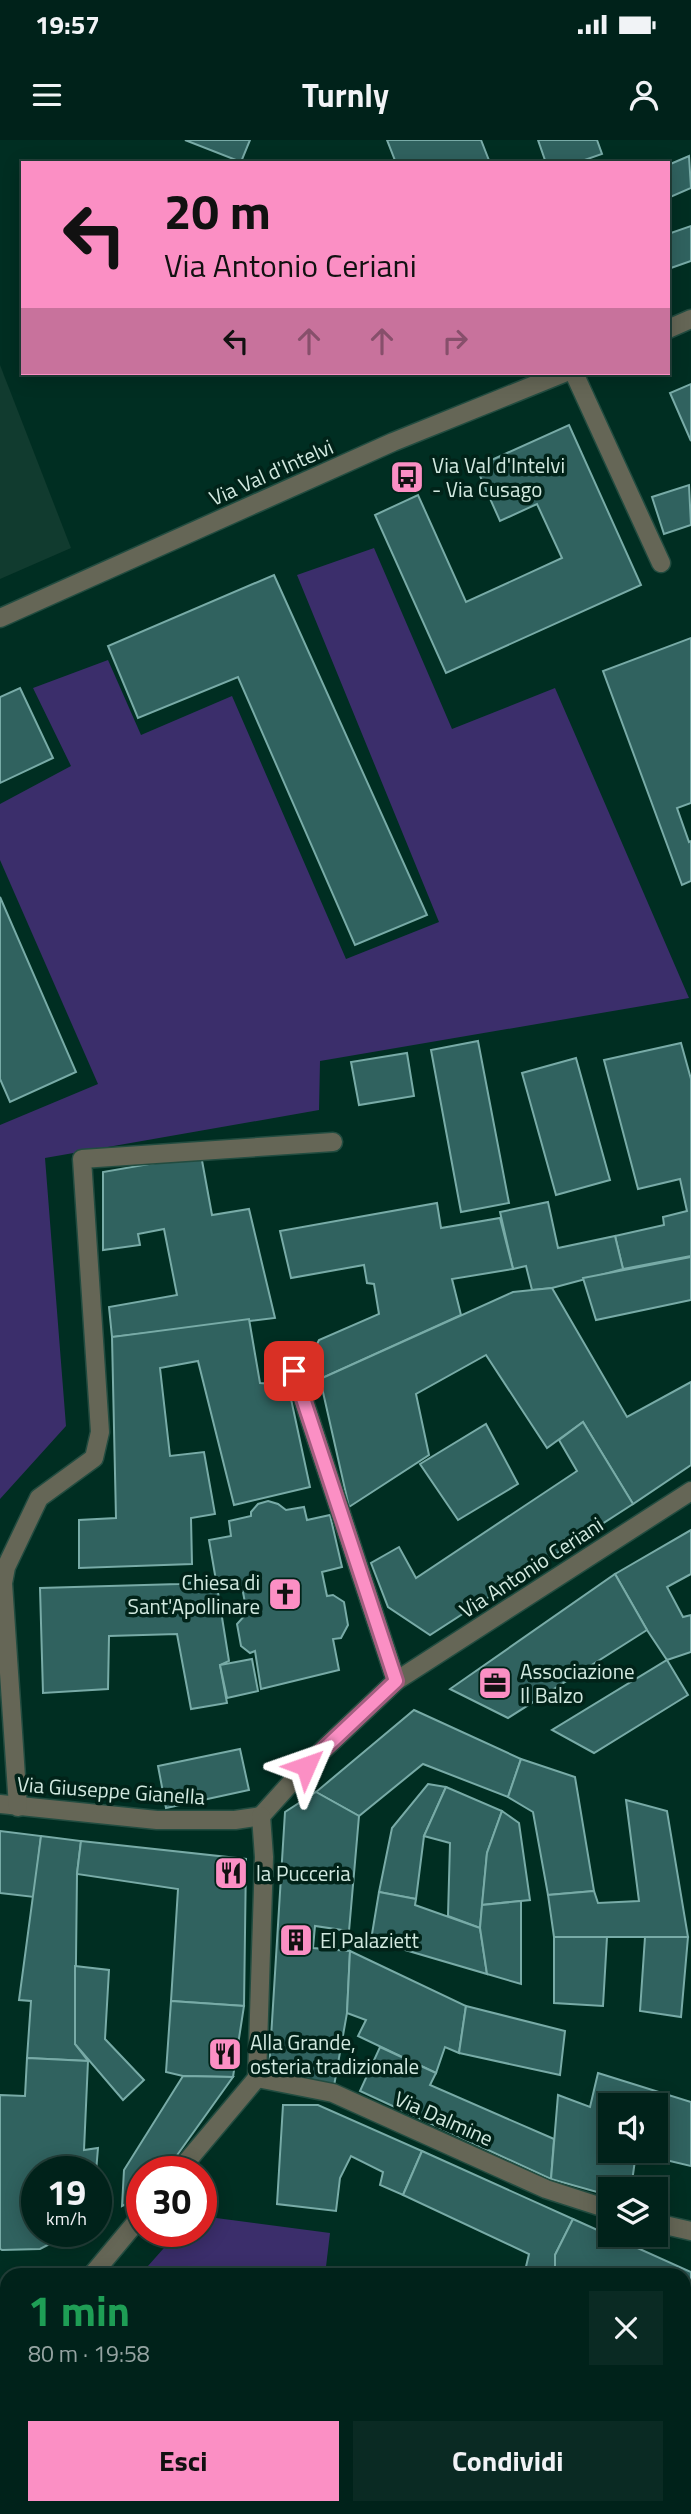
<!DOCTYPE html>
<html lang="it">
<meta charset="utf-8">
<style>
:root{--surface:#00221a;--page:#0a2a23;--text:#f1f3f6;--muted:#95a4a2;--line:#223f39;--accent:#fb8fc4}
body{margin:0;font-family:"Titillium Web",sans-serif;background:var(--page);color:var(--text);height:100vh;display:flex;flex-direction:column;font-size:26px;white-space:nowrap}
*{box-sizing:border-box;margin:0}
p{font-size:23px;color:var(--muted)}
.icon{flex:none;width:38px;height:38px;fill:none;stroke:currentColor;stroke-width:2;stroke-linecap:round;stroke-linejoin:round}
.map{position:relative;flex:1;overflow:hidden}
.sheet{position:absolute;left:0px;top:2128px;width:691px;height:247px;display:flex;flex-direction:column;background:var(--surface);border-radius:21px 21px 0 0;box-shadow:0 4px 18px #0003,0 0 0 2px var(--line)}
.sheet>*{flex:none}
.banner{position:absolute;left:21px;top:21px;width:649px;height:214px;border-radius:0px;box-shadow:0 4px 18px #0003,0 0 0 2px var(--line);background:#fb8fc4;color:#111;overflow:hidden}
.buttons{position:absolute;left:598px;top:1953px;display:grid;gap:14px}
.buttons a{display:grid;place-items:center;width:70px;height:70px;border-radius:0px;background:var(--surface);box-shadow:0 4px 18px #0003,0 0 0 2px var(--line);font-size:35px}
.speed{position:absolute;left:21px;top:2016px;display:flex;gap:14px;font-size:35px;font-weight:700;text-align:center}
.speed>*{display:grid;place-content:center;width:91px;height:91px;border-radius:50%;background:var(--surface);box-shadow:0 4px 18px #0003,0 0 0 2px var(--line);line-height:1}
.speed small{font-size:18px;font-weight:400}
.speed .limit{border:10px solid #d22;background:#fff;color:#111}
.pin{position:absolute;display:grid;place-items:center;width:60px;height:60px;color:#fff;margin:-30px;border-radius:14px;box-shadow:0 4px 10px #0006}
.me{position:absolute;width:77px;margin:-38px;rotate:47deg;stroke-linejoin:round;filter:drop-shadow(0 0 5px #0008)}
.turn{display:flex;align-items:center;gap:24px;height:147px;padding:0 28px;font-size:32px}
.turn .icon{width:91px;height:91px;stroke-width:2.5}
.turn b{display:block;font-size:49px;line-height:60px}
.lanes{display:flex;align-items:center;height:66px;padding:0 28px;background:#0003;justify-content:center;gap:35px;direction:ltr}
.lanes .off{opacity:.35}
.round{display:grid;place-items:center;flex:none;width:74px;height:74px;border-radius:0px;background:var(--page)}
.summary{display:flex;align-items:center;justify-content:space-between;height:119px;padding:0 28px}
h1{font-size:42px;font-weight:700;line-height:52px;color:#1e9e55}
.action{display:flex;gap:14px;margin-top:auto;padding:14px 28px}
.action a{flex:1;height:80px;border-radius:0px;background:var(--accent);color:#111;font-size:28px;font-weight:700;line-height:80px;text-align:center}
.action a+a{background:var(--page);color:var(--text)}
.status{display:flex;justify-content:space-between;align-items:center;height:49px;padding:0 35px;background:var(--surface);direction:ltr}
.status svg{height:19px;fill:currentColor}
header{display:flex;justify-content:space-between;align-items:center;height:91px;padding:0 28px;background:var(--surface);font-size:32px;font-weight:700}
.map>svg:first-child{display:block}
.built{fill:#113b2f}
.green{fill:#3b2e6b}
.building{fill:#30625f;stroke:#78aba7;stroke-width:2;fill-rule:evenodd}
.lines{fill:none;stroke-linecap:round;stroke-linejoin:round}
.lane-casing{stroke:#224c40;stroke-width:21}
.street-casing{stroke:#224c40;stroke-width:21}
.lane{stroke:#656656;stroke-width:18}
.street{stroke:#656656;stroke-width:18}
.route-casing{stroke:#a35d7f;stroke-width:18}
.route{stroke:#fb8fc4;stroke-width:12}
.labels{text-anchor:middle;dominant-baseline:central;stroke-width:7;stroke-linejoin:round;paint-order:stroke}
.poi-label{font-size:21px;fill:#d2e9e0;stroke:#012319;text-anchor:start}
.street-label{font-size:21px;fill:#d2e9e0;stroke:#012319}
</style>
<div class="status"><b>19:57</b><svg viewBox="0 0 49 12"><path d="M0 12V9h3v3zM5 12V6h3v6zM10 12V3h3v9zM15 12V0h3v12zM26 1h20v11H26zM47 4h2v5h-2z"/></svg></div>
<header><svg class="icon" aria-label="menu" viewBox="0 0 24 24"><path d="M4 6h16M4 12h16M4 18h16"/></svg>Turnly<svg class="icon" aria-label="person" viewBox="0 0 24 24"><circle cx="12" cy="8" r="4"/><path d="M4 21q1-7 8-7t8 7"/></svg></header>
<div class="map">
<svg width="691" height="2374" viewBox="0 0 691 2374">
<rect width="100%" height="100%" fill="#002e22"/>
<path class="built" d="M0 225 71 408 0 439Z"/>
<g class="green">
<path d="M374 408 452 589 555 548 689 858 320 921 319 970 45 1018 66 1286 0 1359V985L98 944 0 720V664L71 626 33 548 108 520 141 595 232 556 346 819 439 782 297 435Z"/>
<path d="M201 2076 330 2093 325 2135H140L179 2091H201Z"/>
</g>
<g class="building">
<path d="M185 0H250L241 22Z"/>
<path d="M387 0H481L490 23H396Z"/>
<path d="M538 0H597L602 14 576 23H546Z"/>
<path d="M689 16 691 48 668 58V25Z"/>
<path d="M691 86V121L668 129V94Z"/>
<path d="M691 244V301L670 253Z"/>
<path d="M569 285 641 445 446 533 375 375 418 355 466 462 562 418 537 364 500 381 476 327Z"/>
<path d="M689 345 691 385 664 394 652 357Z"/>
<path d="M274 435 427 775 355 805 238 537 138 578 108 506Z"/>
<path d="M691 498V663L677 668 689 702 691 701V741L682 745 603 531Z"/>
<path d="M20 548 53 618 0 643V557Z"/>
<path d="M0 757 76 932 10 962 0 939Z"/>
<path d="M478 901 509 1063 461 1072 431 910Z"/>
<path d="M681 903 691 939V1116L623 1129 615 1096 664 1085 663 1077 687 1071 680 1039 638 1049 604 920Z"/>
<path d="M407 913 414 956 359 965 351 922Z"/>
<path d="M576 918 610 1040 556 1055 522 933Z"/>
<path d="M201 1015 212 1075 249 1069 275 1178 112 1197 109 1167 177 1155 164 1089 138 1094 140 1105 103 1110V1032Z"/>
<path d="M548 1062 558 1108 615 1096 623 1129 552 1148 532 1150 526 1126 513 1129 500 1072Z"/>
<path d="M437 1063 441 1088 500 1078 513 1129 452 1139 461 1175 320 1239 310 1218 319 1200 379 1174 374 1144 367 1143 364 1125 291 1138 280 1091Z"/>
<path d="M691 1117V1160L596 1180 583 1138Z"/>
<path d="M552 1148 627 1277 691 1242V1325L633 1364 583 1282 547 1308 486 1215 416 1254 429 1315 349 1367 320 1239 513 1152Z"/>
<path d="M249 1179 260 1243 288 1245 310 1347 234 1365 198 1221 160 1228 170 1316 204 1312 215 1374 191 1378 192 1424 79 1428V1380L116 1378 112 1197Z"/>
<path d="M583 1282 633 1364 430 1495 388 1467 371 1423 399 1407 416 1438 577 1331 559 1300Z"/>
<path d="M486 1284 518 1344 458 1380 420 1324Z"/>
<path d="M268 1361 278 1364 286 1370 304 1367 307 1380 330 1375 342 1427 322 1432 327 1456 333 1455 344 1462 348 1485 341 1498 333 1499 339 1530 261 1549 255 1511 250 1513 241 1506 237 1484 247 1473 242 1447 218 1452 209 1400 231 1396 229 1381 251 1376V1372L258 1364Z"/>
<path d="M691 1390V1434L667 1447 683 1477 691 1475V1512L667 1520 647 1490 615 1434Z"/>
<path d="M615 1434 647 1490 508 1578 450 1549Z"/>
<path d="M216 1440 229 1521 220 1525 227 1563 191 1569 177 1494 109 1496 108 1549 43 1553 40 1448 179 1444Z"/>
<path d="M252 1519 258 1551 227 1558 220 1525Z"/>
<path d="M667 1520 688 1555 594 1613 552 1590Z"/>
<path d="M414 1570 521 1619 508 1657 423 1624 359 1676 316 1652Z"/>
<path d="M240 1609 249 1650 166 1668 158 1626Z"/>
<path d="M521 1619 575 1637 594 1751 548 1755 533 1672 508 1657Z"/>
<path d="M428 1644 446 1647 424 1696 416 1759 379 1752 392 1688Z"/>
<path d="M446 1647 502 1671 487 1713 480 1788 448 1776 450 1703 424 1696Z"/>
<path d="M316 1652 359 1676 349 1791 315 1786 313 1808 350 1811 347 1873 334 1946 269 1930 285 1672Z"/>
<path d="M626 1660 667 1671 688 1797H554L548 1755 594 1751 598 1763 639 1761Z"/>
<path d="M502 1671 519 1683 530 1760 482 1765 487 1713Z"/>
<path d="M0 1691 41 1696 34 1757 0 1753Z"/>
<path d="M41 1696 81 1701 77 1734 75 1904 88 1921 27 1918 31 1861 19 1860Z"/>
<path d="M81 1701 246 1719 244 1866 171 1861 178 1749 77 1734Z"/>
<path d="M379 1752 416 1759 415 1765 480 1788 487 1834 371 1800Z"/>
<path d="M521 1761V1844L487 1834 480 1788 482 1765Z"/>
<path d="M554 1797H607L603 1866 554 1863Z"/>
<path d="M645 1797H688L681 1877 640 1871Z"/>
<path d="M350 1811 466 1866 459 1913 445 1907 436 1933 358 1896 366 1880 347 1873Z"/>
<path d="M75 1826 109 1830 105 1899 144 1940 123 1960 75 1904Z"/>
<path d="M171 1861 244 1866 233 1937 183 1936 166 1932Z"/>
<path d="M466 1866 565 1891 560 1935 459 1913Z"/>
<path d="M380 1907 436 1933 430 1945 554 1999 551 2039 360 1951Z"/>
<path d="M27 1918 88 1921 84 2010 98 2008 96 2032H37V2091H75L40 2109 2 2110 0 2109V1955L25 1956Z"/>
<path d="M598 1933 691 1962V2026L636 2013 631 2049H611V2056L551 2039 558 1955 590 1967ZM611 1965H656V2011H611Z"/>
<path d="M183 1936 233 1937 165 2032H142V2056L122 2066 124 2030Z"/>
<path d="M283 1965H318L422 2011 403 2055 380 2045 383 2032 351 2016 340 2038 336 2071 277 2064Z"/>
<path d="M422 2011 573 2079 555 2115V2135H524L529 2114 403 2055Z"/>
<path d="M573 2079 691 2132V2236L688 2235 689 2188 684 2186V2135H568L555 2129V2115Z"/>
<path d="M24 2368H315V2374H23Z"/>
<path d="M382 2368H445L444 2374H382Z"/>
</g>
<g class="lines">
<g class="lane-casing">
<g id="lane">
<path d="M574 233 661 423"/>
<path d="M294 1231 396 1541"/>
</g>
</g>
<g class="street-casing">
<g id="street">
<path d="M668 189 691 179"/>
<path d="M0 478 393 302 564 233"/>
<path d="M0 1664 157 1680H235L261 1676"/>
<path d="M18 1667 3 1443 6 1427 39 1358 94 1318 100 1292 82 1019 333 1002"/>
<path d="M261 1676 306 1626 396 1541 691 1351"/>
<path d="M257 1938 333 1953 546 2049 611 2070"/>
<path d="M178 2032 257 1938 264 1717 261 1676"/>
<path d="M656 2083 691 2091"/>
<path d="M92 2135 142 2075"/>
<path d="M1 2374 7 2336"/>
</g>
</g>
<use href="#lane" class="lane"/>
<use href="#street" class="street"/>
</g>
<g class="lines">
<g class="route-casing">
<path id="route" d="M294 1231 396 1541 306 1626"/>
</g>
<use href="#route" class="route"/>
</g>
<defs>
<g id="bus-square" transform="scale(1.75)"><rect x="-9" y="-9" width="18" height="18" rx="4" fill="#fb8fc4" stroke="#012319"/><path d="M-5-6H5V4H4V6H2V4H-2V6H-4V4H-5ZM-3.5-4V0h7V-4ZM-3.5 1.2v1.5H-2V1.2ZM2 1.2v1.5H3.5V1.2Z" fill="#111"/></g>
<g id="church-square" transform="scale(1.75)"><rect x="-9" y="-9" width="18" height="18" rx="4" fill="#fb8fc4" stroke="#012319"/><path d="M-1.2-6h2.4v3.5h3.3v2.4h-3.3V6h-2.4V-.1h-3.3v-2.4h3.3Z" fill="#111"/></g>
<g id="office-square" transform="scale(1.75)"><rect x="-9" y="-9" width="18" height="18" rx="4" fill="#fb8fc4" stroke="#012319"/><path d="M-6-3h4V-5.5h4V-3h4V5H-6ZM-1-4.5V-3h2v-1.5ZM-6 0V1H6V0Z" fill="#111"/></g>
<g id="restaurant-square" transform="scale(1.75)"><rect x="-9" y="-9" width="18" height="18" rx="4" fill="#fb8fc4" stroke="#012319"/><path d="M-5-6h1v4h1v-4h1v4h1v-4h1v5L-1.5 .5V6h-2V.5L-5-1ZM5-6V6H3V1.5H1.5Q1.5-4 5-6Z" fill="#111"/></g>
<g id="building-square" transform="scale(1.75)"><rect x="-9" y="-9" width="18" height="18" rx="4" fill="#fb8fc4" stroke="#012319"/><path d="M-4-6H4V6H1V3H-1V6H-4ZM-2.5-4.3h1.7v1.8h-1.7ZM.8-4.3h1.7v1.8H.8ZM-2.5-1h1.7V.8h-1.7ZM.8-1h1.7V.8H.8Z" fill="#111"/></g>
</defs>
<g fill-rule="evenodd">
<use href="#bus-square" x="407" y="337"/>
<use href="#church-square" x="285" y="1454"/>
<use href="#office-square" x="495" y="1543"/>
<use href="#restaurant-square" x="231" y="1733"/>
<use href="#building-square" x="296" y="1800"/>
<use href="#restaurant-square" x="225" y="1914"/>
</g>
<g class="labels">
<g class="poi-label">
<text x="432" y="325">Via Val d'Intelvi<tspan x="432" dy="24">- Via Cusago</tspan></text>
<text x="260" y="1442" text-anchor="end">Chiesa di<tspan x="260" dy="24">Sant'Apollinare</tspan></text>
<text x="520" y="1531">Associazione<tspan x="520" dy="24">Il Balzo</tspan></text>
<text x="256" y="1733">la Pucceria</text>
<text x="320" y="1800">El Palaziett</text>
<text x="250" y="1902">Alla Grande,<tspan x="250" dy="24">osteria tradizionale</tspan></text>
</g>
<g class="street-label">
<text transform="translate(271 332) rotate(-24)">Via Val d'Intelvi</text>
<text transform="translate(531 1427) rotate(-33)">Via Antonio Ceriani</text>
<text transform="translate(111 1650) rotate(4)">Via Giuseppe Gianella</text>
<text transform="translate(444 1978) rotate(24)">Via Dalmine</text>
</g>
</g>
</svg>
<div class="buttons">
<a><svg class="icon" aria-label="sound" viewBox="0 0 24 24"><path d="M4 9h4l5-4v14l-5-4H4zM17 9q2 3 0 6"/></svg></a>
<a><svg class="icon" aria-label="layers" viewBox="0 0 24 24"><path d="M12 4l9 5-9 5-9-5zM3 14l9 5 9-5"/></svg></a>
</div>
<div class="speed"><div>19<small>km/h</small></div><div class="limit">30</div></div>
<div class="pin" style="left:294px;top:1231px;background:#d93025"><svg class="icon" aria-label="arrive" viewBox="0 0 24 24"><path d="M6 21V4h12l-3 4 3 4H6"/></svg></div>
<svg class="me" style="left:306px;top:1626px" viewBox="-20 -20 40 40"><path d="M0-17L14 15 0 8-14 15z" fill="#fb8fc4" stroke="#fff" stroke-width="4"/></svg>
<div class="banner">
<div class="turn"><svg class="icon" aria-label="left" viewBox="0 0 24 24"><path d="M17 20v-9H6M10 6l-5 5 5 5"/></svg><div><b>20 m</b>Via Antonio Ceriani</div></div>
<div class="lanes"><svg class="icon" aria-label="left" viewBox="0 0 24 24"><path d="M17 20v-9H6M10 6l-5 5 5 5"/></svg><svg class="icon off" aria-label="ahead" viewBox="0 0 24 24"><path d="M12 20V5M6 11l6-6 6 6"/></svg><svg class="icon off" aria-label="ahead" viewBox="0 0 24 24"><path d="M12 20V5M6 11l6-6 6 6"/></svg><svg class="icon off" aria-label="right" viewBox="0 0 24 24"><path d="M7 20v-9h11M14 6l5 5-5 5"/></svg></div>
</div>
<section class="sheet">
<div class="summary"><div><h1>1 min</h1><p>80 m · 19:58</p></div><a class="round"><svg class="icon" aria-label="close" viewBox="0 0 24 24"><path d="M6 6l12 12M18 6L6 18"/></svg></a></div>
<div class="action"><a>Esci</a><a>Condividi</a></div>
</section>
</div>
